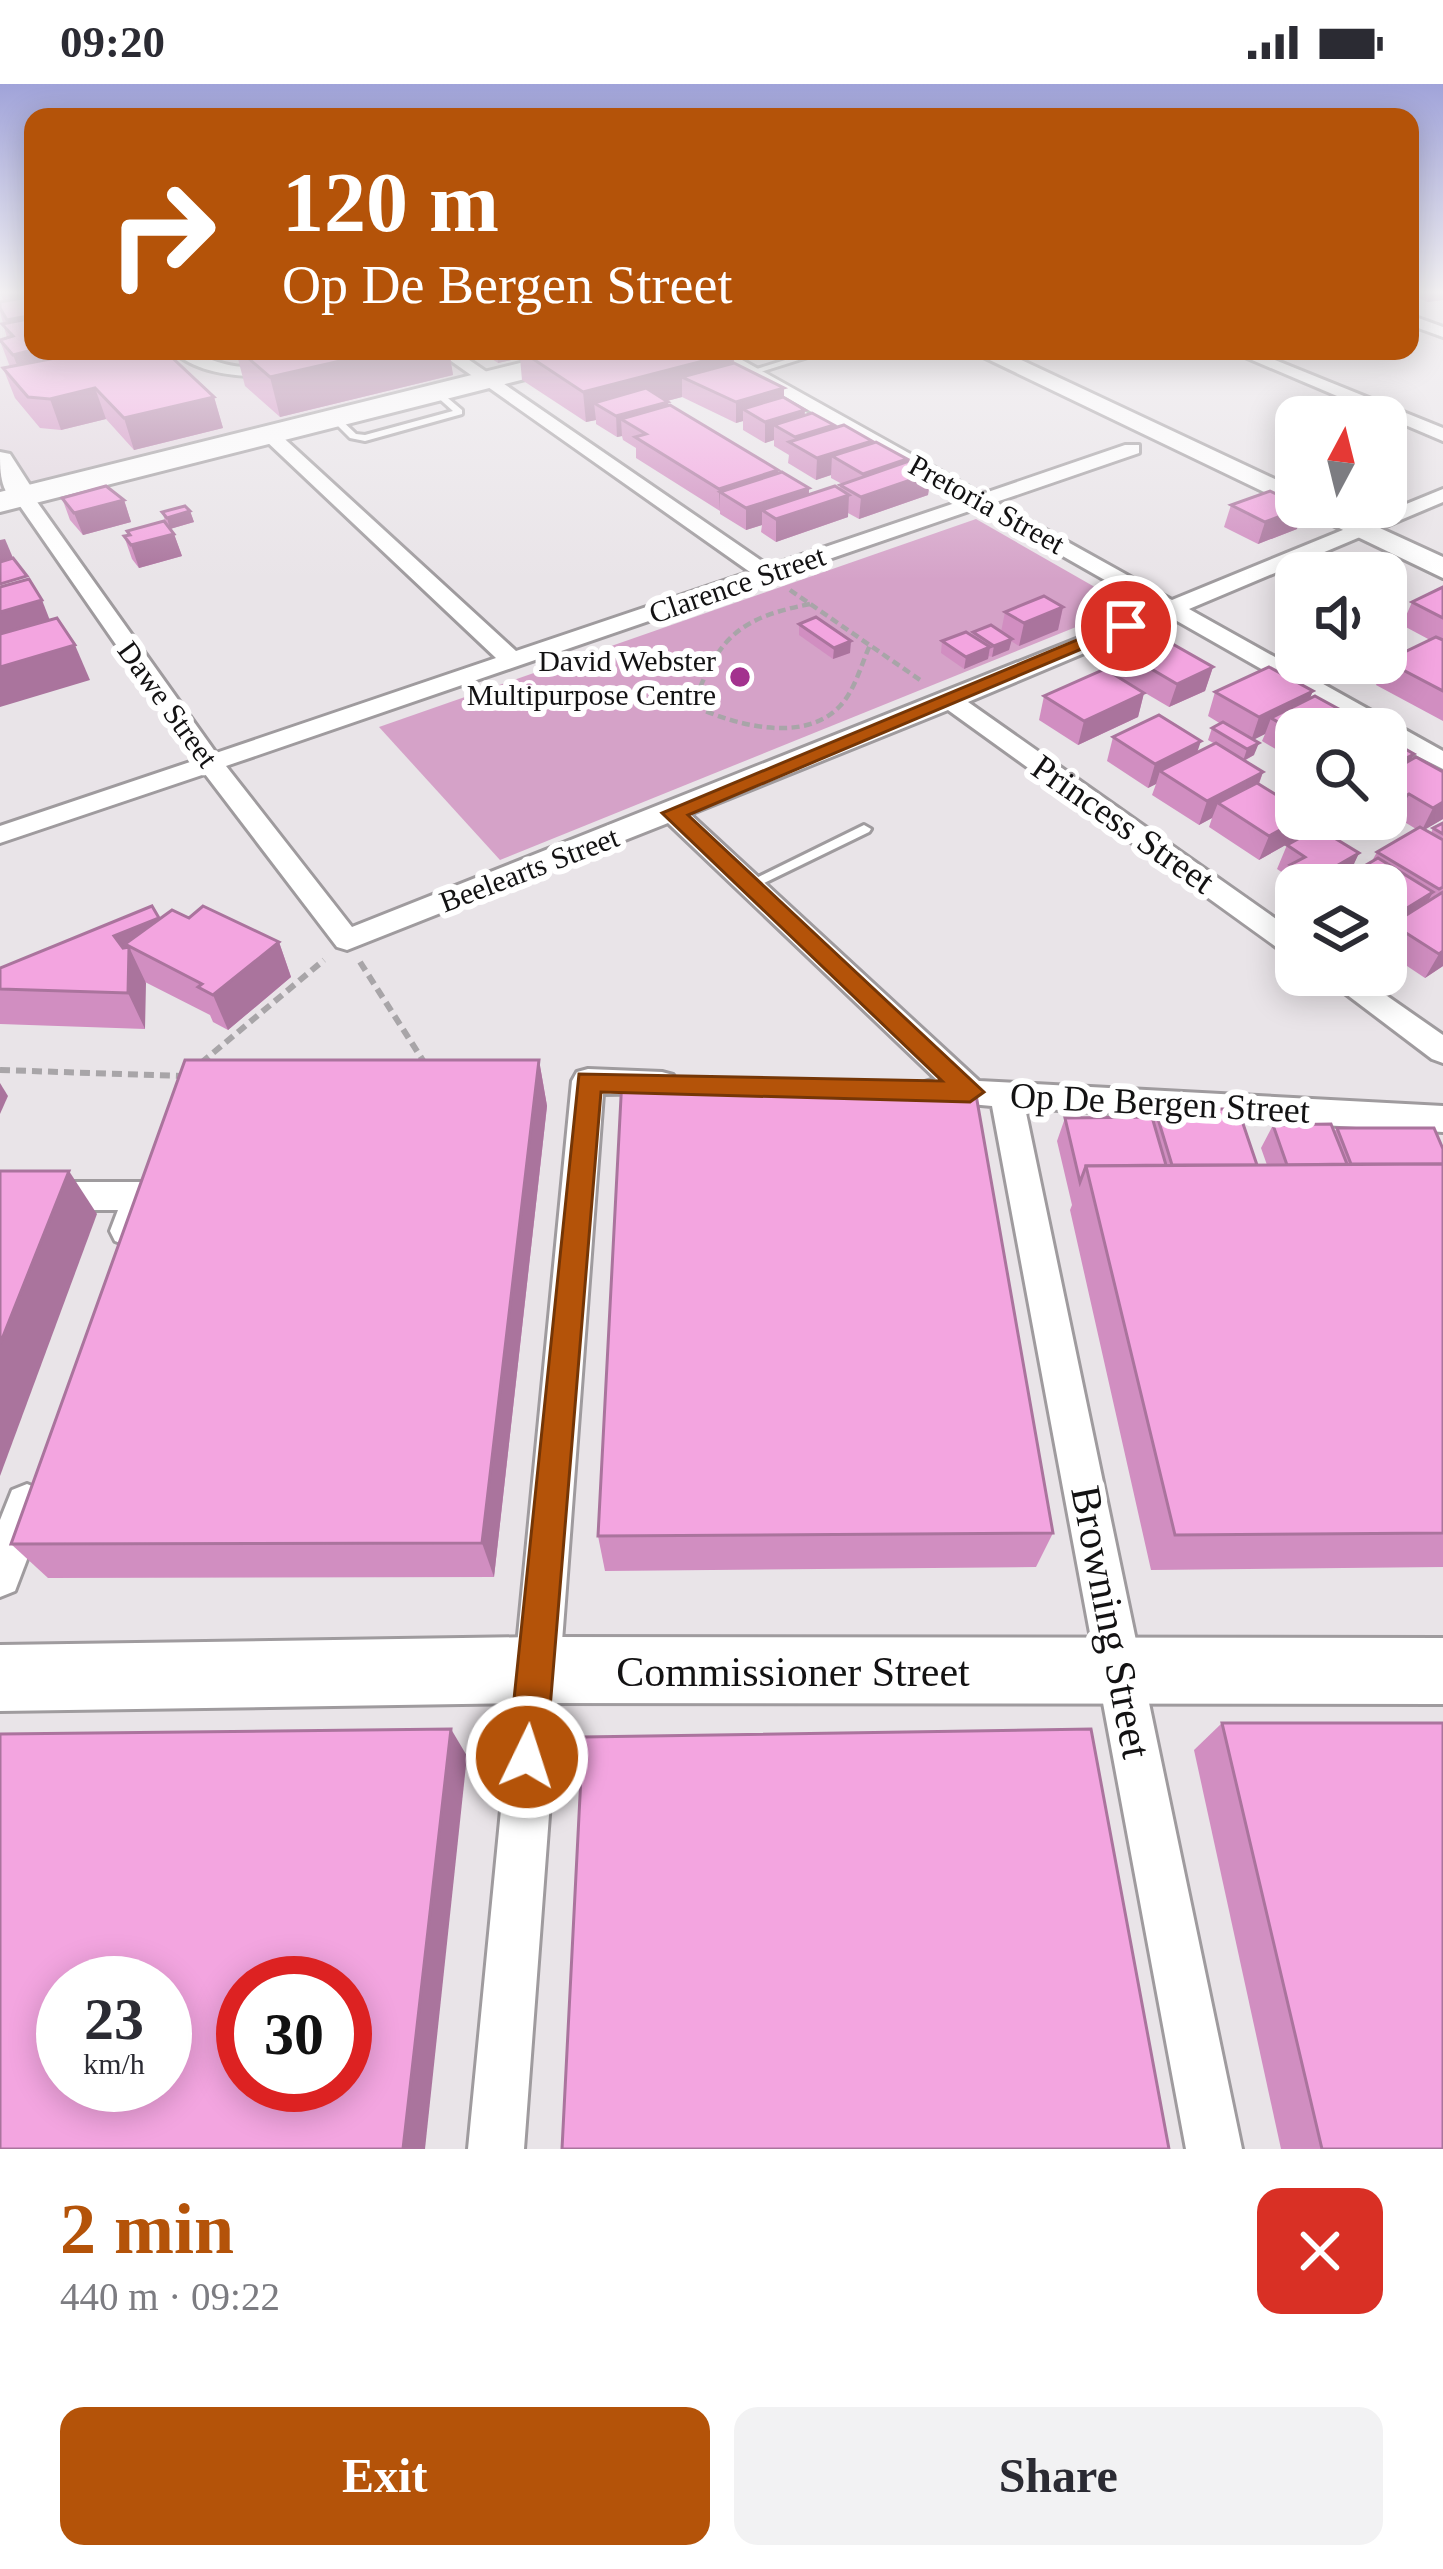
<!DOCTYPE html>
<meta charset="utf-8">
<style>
:root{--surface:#fff;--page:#f2f2f3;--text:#2b2b33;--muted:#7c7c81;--accent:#b45309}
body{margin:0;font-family:Georgia,serif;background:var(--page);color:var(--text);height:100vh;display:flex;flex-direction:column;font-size:45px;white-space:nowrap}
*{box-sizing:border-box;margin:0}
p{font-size:39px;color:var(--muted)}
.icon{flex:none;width:66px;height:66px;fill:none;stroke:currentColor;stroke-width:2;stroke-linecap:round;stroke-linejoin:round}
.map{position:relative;height:2065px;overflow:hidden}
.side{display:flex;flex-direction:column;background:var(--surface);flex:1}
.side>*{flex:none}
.banner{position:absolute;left:24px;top:24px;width:1395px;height:252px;border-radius:24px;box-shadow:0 6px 30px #0003;background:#b45309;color:#fff;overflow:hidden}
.needle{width:78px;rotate:7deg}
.fabs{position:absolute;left:1275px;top:312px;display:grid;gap:24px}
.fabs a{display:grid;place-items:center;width:132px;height:132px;border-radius:24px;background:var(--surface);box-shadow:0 6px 30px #0003;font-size:60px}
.speed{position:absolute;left:36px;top:1872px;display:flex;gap:24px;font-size:60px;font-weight:700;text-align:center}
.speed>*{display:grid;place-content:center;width:156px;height:156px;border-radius:50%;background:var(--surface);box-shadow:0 6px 30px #0003;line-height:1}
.speed small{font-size:30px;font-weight:400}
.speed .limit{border:18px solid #d22;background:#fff;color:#111}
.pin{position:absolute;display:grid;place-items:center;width:102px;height:102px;color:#fff;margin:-51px;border:6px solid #fff;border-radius:50%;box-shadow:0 3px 12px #0007}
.me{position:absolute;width:132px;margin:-66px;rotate:4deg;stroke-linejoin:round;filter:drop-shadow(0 0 9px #0008)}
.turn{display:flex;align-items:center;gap:42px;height:252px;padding:0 60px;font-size:54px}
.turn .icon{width:156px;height:156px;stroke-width:2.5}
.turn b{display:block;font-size:84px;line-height:102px}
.round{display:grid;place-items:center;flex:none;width:126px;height:126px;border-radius:24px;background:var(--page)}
.overview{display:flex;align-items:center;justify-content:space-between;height:204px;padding:0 60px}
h1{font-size:72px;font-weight:700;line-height:90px;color:var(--accent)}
.button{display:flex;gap:24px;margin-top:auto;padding:24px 60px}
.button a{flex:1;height:138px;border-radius:24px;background:var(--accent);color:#fff;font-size:48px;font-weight:700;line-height:138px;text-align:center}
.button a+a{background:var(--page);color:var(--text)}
.status{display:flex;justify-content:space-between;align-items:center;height:84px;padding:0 60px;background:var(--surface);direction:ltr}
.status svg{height:33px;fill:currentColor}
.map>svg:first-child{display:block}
.built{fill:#e3d7e0}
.green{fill:#d5a2c8}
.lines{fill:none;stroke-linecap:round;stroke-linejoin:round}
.lane-casing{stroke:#9f9b9e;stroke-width:6}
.street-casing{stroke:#9f9b9e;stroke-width:6}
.secondary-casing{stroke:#9f9b9e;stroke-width:6}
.primary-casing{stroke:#9f9b9e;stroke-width:6}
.path-far1{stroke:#a8a5a8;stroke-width:4.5;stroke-dasharray:8 4.5;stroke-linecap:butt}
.path{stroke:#a8a5a8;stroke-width:6;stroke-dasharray:10 6;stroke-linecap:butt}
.lane{fill:#fff;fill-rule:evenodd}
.street{fill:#fff;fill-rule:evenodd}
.secondary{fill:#fff;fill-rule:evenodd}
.primary{fill:#fff;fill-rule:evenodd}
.wall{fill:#d18ec1;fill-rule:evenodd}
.shaded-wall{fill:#aa749d}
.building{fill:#f3a5e0;stroke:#aa749d;stroke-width:3;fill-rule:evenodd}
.route{fill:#b45309;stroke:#753606;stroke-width:3}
.poi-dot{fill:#a3328e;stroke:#fff;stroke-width:4.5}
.labels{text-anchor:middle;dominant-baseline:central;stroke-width:12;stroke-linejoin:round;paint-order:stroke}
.far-street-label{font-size:30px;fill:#131213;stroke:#fff}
.far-poi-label{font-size:30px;fill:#131213;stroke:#fff;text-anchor:end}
.street-label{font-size:36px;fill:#131213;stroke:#fff}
.near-street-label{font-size:42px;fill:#131213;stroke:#fff}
</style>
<div class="status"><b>09:20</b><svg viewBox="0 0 49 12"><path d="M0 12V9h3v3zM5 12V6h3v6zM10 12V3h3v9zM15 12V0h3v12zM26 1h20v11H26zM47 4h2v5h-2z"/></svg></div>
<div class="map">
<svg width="1443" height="2065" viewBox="0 0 1443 2065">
<rect width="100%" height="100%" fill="#e9e4e8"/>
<path class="built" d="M33 209V267H447L489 295 0 416V215Z"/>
<path class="green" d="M976 435 1128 522 500 776 379 643Z"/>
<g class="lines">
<g class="lane-casing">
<g id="lane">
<path d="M814 267H827L754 290 747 288Z"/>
<path d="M437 305 462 326V330L365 357 350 354 330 334 337 332 356 350 365 351 453 327 434 310V306Z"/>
<path d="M864 741 871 745 869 748 754 804 749 806 742 801Z"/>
</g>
</g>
<g class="street-casing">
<g id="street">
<path d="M1410 231 1443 243V253L1410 241Z"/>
<path d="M173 267C200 267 220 284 248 283 288 282 325 267 365 267 321 295 214 306 173 267Z"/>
<path d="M437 267H456L769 482 964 416 706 267H726L982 410 1125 361H1139V369L996 418 1172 516 1443 405V418L1189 525 1443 667V685L1386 656V645H1367L1170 533 968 618 1296 849V873L1286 870 948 626 690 730 979 997 1443 1022V1048L1025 1024 1242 2065H1186L992 1022 925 1016 920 1007 925 998 936 995 668 739 347 866 337 863 205 690 0 759V742L196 676 13 412 16 408H30L216 669 496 574 264 355V347H276L516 567 750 488ZM978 424 1154 524 352 843 226 682Z"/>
<path d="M1004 267H1055L995 278 987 273Z"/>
<path d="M1231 267H1253L1443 344V357Z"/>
<path d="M1321 891H1357L1443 951V979L1432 975Z"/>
<path d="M588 985 662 988 673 991 678 1000 673 1009 603 1010 524 2065H468L572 997 577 988Z"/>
<path d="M0 1098H141L153 1102 158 1112 141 1157 128 1162 115 1157 110 1147 118 1126H0Z"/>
<path d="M27 1400 42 1406 48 1420 15 1507 0 1513V1436L12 1406Z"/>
</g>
</g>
<g class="secondary-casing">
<g id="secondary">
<path d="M971 267H1002L1296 405V423H1334L1443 473V494Z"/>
<path d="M0 368 10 370 37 412 33 418 23 421C0 414 0 389 0 368Z"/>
<path d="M534 1553 1443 1554V1620L534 1619 0 1627V1561Z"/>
</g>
</g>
<g class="primary-casing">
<path id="primary" d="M569 267H616L612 273 0 428V408Z"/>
</g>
<g class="path-far1">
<path d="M790 506 923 598"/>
<path d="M810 520C744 533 720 550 696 614L703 626C743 643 806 658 840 622 855 606 861 581 870 561"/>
</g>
<g class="path">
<path d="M360 878 424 978"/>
<path d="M201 979 324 876"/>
<path d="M0 986 182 992"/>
</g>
<use href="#lane" class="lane"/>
<use href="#street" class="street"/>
<use href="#secondary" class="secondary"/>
<use href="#primary" class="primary"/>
</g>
<g class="wall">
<path d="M0 206H33V267L214 313 223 344 134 366 106 335 61 346 40 344 15 314 3 284 10 283 0 257 7 254 0 228V218L3 217Z"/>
<path d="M1410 206H1443V216L1427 218 1414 211H1410Z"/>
<path d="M234 267H449L453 291 280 333 245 302 237 271Z"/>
<path d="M480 267H730L734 269V279L784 304V314L805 332 907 375V378L931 389 928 411 859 435 848 429V433L776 458 761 448 762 441 746 446 720 430V427L636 374V364L623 356 622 352 617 353 596 340V336L586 338 522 296 520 274 498 279ZM682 313 736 339 743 337V346L765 359 774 356V362L789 371 788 379 816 396 831 391V394L842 400 839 405 809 410V404L777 389 778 386 669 321 667 317Z"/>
<path d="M62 414 124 416 131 438 83 451 70 436Z"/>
<path d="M1231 421 1297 445 1258 460 1224 443Z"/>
<path d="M190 427 194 438 170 445 174 450 182 472 139 484 132 475 124 452 128 451 127 447 166 439 162 428Z"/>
<path d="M1443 503V637L1376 601 1386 577 1430 556 1402 541 1412 518Z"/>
<path d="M1063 523 1058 546 1019 562 1011 557 1009 566 992 573 989 572 988 575 964 585 941 569 942 557 973 552V548H1001L1005 528Z"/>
<path d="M799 540 850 569 833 575 799 551Z"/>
<path d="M1119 566 1213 583 1205 607 1169 623 1113 590Z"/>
<path d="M1215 608 1296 645V677L1262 657 1265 650 1253 656 1254 671 1244 677 1263 688 1259 700 1296 735H1307L1298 754 1259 776 1209 743 1212 734 1199 741 1152 711 1156 700 1148 704 1107 677 1113 653 1197 669 1215 660 1208 656 1212 644 1221 640 1208 632Z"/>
<path d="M1144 609 1138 633 1078 661 1039 636 1044 612Z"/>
<path d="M1386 654 1414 670 1411 676 1443 688V735L1425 745 1431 749 1433 744 1443 739V882L1425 894 1386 868V801H1296V816L1280 805 1286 791 1277 785 1287 761 1359 769 1348 791 1372 777 1377 768 1416 745 1398 734 1376 747 1357 735H1386Z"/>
<path d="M189 834 279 858 291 893 228 946 213 938 210 931 145 898V945L0 940V884L160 835Z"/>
<path d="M539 976 547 1022 494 1493 48 1494 11 1460Z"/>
<path d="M1155 1025 1257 1081H1267L1261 1064 1273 1041 1334 1048 1337 1044 1443 1065V1483L1151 1486 1070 1126 1072 1121 1057 1057 1065 1034H1152Z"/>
<path d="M1053 1449 1036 1483 605 1487 598 1452Z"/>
<path d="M1222 1639 1443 2065H1281L1194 1666Z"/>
</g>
<g class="shaded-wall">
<path d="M33 206V262L18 266 7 236 17 234 7 207Z"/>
<path d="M1432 206H1443V216L1427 218Z"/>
<path d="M33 267H88L25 301 13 271Z"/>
<path d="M384 267H449L453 291 280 333 270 293Z"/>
<path d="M497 267H519L520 274 498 279Z"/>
<path d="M734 269 733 299 682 293V313L614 331 594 319 596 336 586 338 583 308Z"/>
<path d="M95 304 106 335 61 346 50 315Z"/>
<path d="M784 304V325H743V337L736 339V318Z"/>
<path d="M214 313 223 344 134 366 124 334Z"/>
<path d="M668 318 669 338 621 335 622 352 617 353 616 332Z"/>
<path d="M805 326 804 347 774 341V356L765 359V338Z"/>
<path d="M834 341 832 362 795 361V353Z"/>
<path d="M872 357 870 378 832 372 831 391 816 396 817 374Z"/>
<path d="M907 375 905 396 861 411 863 390Z"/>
<path d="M778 386 777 408H720L719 427V405Z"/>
<path d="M931 389 928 411 859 435 861 413Z"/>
<path d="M809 404 808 425 849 411 848 433 776 458V435L762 426V441L746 446V424Z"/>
<path d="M124 416 131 438 83 451 74 429Z"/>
<path d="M1304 423 1297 445 1258 460 1265 438Z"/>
<path d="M190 427 194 438 170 445 167 434Z"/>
<path d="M174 450 182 472 139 484 131 461Z"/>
<path d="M5 455 19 488 0 493V456Z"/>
<path d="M42 516 51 539 0 554V528Z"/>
<path d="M1063 523 1058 546 1019 562 1024 539Z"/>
<path d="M1012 555 1009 566 992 573 994 562Z"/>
<path d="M851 557 850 569 833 575 834 564Z"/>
<path d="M75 561 90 596 0 623V583Z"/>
<path d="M990 563 988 575 964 585 966 573Z"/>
<path d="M1213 583 1205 607 1169 623 1177 600Z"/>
<path d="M1313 607 1303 631 1271 634 1265 650 1251 657 1259 633Z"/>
<path d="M1144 609 1138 633 1078 661 1084 637Z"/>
<path d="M1357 635 1352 645H1337Z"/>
<path d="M1201 657 1193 681 1160 687 1156 700 1148 704 1155 680Z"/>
<path d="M1259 659 1254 671 1243 677 1247 665Z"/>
<path d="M1414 670 1403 694 1386 703V685Z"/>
<path d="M1263 688 1254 712 1218 719 1212 734 1199 741 1207 717Z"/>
<path d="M1409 710 1398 734 1376 747 1382 735H1386L1388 723Z"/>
<path d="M1443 718V735L1421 748 1433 724Z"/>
<path d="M1300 735H1307L1298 754 1259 776 1269 752Z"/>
<path d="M1359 769 1348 793 1333 801H1309L1312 796Z"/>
<path d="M1433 808 1420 832 1392 840 1386 851V837Z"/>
<path d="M159 834 175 869 125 860 129 868V863L146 899 145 945 128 909 114 852Z"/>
<path d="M279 858 291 893 228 946 213 911Z"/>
<path d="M1443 867V882L1425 894 1439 870Z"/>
<path d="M539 976 547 1022 494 1493 482 1459Z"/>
<path d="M0 999 8 1012 0 1030Z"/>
<path d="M69 1087 97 1130 0 1392V1260Z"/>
<path d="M451 1645 467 1672 425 2065H403Z"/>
</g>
<g class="building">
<path d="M33 212V231L7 236 0 224V218Z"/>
<path d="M33 234V266L13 271 0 256 13 252 2 240Z"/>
<path d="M92 267H165L214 313 124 334 95 304 50 315 28 313 3 284Z"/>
<path d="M240 267H384L270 293Z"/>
<path d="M521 267H730L734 269 583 308Z"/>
<path d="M734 279 784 304 736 318 682 293Z"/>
<path d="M646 304 668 318 616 332 594 319Z"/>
<path d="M783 313 805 326 765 338 743 325Z"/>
<path d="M670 321 778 386 719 405 635 353 646 350 621 335Z"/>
<path d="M812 329 834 341 795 353 774 341Z"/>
<path d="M844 341 872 357 817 374 789 358Z"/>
<path d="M876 358 907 375 863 390 832 372Z"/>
<path d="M909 377 931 389 861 413 840 401Z"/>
<path d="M782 388 809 404 746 424 720 408Z"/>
<path d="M106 402 124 416 74 429 62 414Z"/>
<path d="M835 402 849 411 776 435 762 426Z"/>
<path d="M1270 407 1296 419V423H1304L1265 438 1231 421Z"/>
<path d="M185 422 190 427 167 434 162 428Z"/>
<path d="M164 437 174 450 131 461 124 452 130 451 127 447Z"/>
<path d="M13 474 27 492 0 500V478Z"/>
<path d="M29 495 42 516 0 528V503Z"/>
<path d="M1443 503V534L1412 518Z"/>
<path d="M1044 512 1063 523 1024 539 1005 528Z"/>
<path d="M816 533 851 557 834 564 799 540Z"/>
<path d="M57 534 75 561 0 583V550Z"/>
<path d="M991 541 1012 555 994 562 973 548Z"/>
<path d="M966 548 990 563 966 573 942 557Z"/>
<path d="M1155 550 1213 583 1177 600 1119 566Z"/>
<path d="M1436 553 1443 556V607L1386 577Z"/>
<path d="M1269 583 1313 607 1259 633 1215 608Z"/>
<path d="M1105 585 1144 609 1084 637 1044 612Z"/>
<path d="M1315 612 1357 635 1337 645H1296V648L1271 634Z"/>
<path d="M1159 631 1201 657 1155 680 1113 653Z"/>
<path d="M1223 638 1259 659 1247 665 1212 644Z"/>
<path d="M1386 654 1414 670 1386 685Z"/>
<path d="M1216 659 1263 688 1207 717 1160 687Z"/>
<path d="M1416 673 1443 688V718L1433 724 1409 710 1388 723 1386 722V690Z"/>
<path d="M1257 699 1296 723V735H1300L1269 752 1218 719Z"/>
<path d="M1443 739V750L1433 744Z"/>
<path d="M1420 743 1443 756V803L1439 805 1377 768Z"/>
<path d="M1318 744 1359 769 1312 796 1290 781 1305 773 1287 761Z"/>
<path d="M1378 774 1433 808 1386 837V801H1332Z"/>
<path d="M1443 808V867L1439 870 1392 840Z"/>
<path d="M152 822 159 834 114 852 123 864 129 863 128 909 0 905V884Z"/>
<path d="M203 822 279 858 213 911 198 903 202 900 125 860 172 826 189 834Z"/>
<path d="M185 976H539L482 1459 11 1460Z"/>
<path d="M622 994 975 1005 1053 1449 598 1452Z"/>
<path d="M1155 1025H1238L1257 1081H1172Z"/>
<path d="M1152 1033 1166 1081 1086 1082 1080 1098 1065 1034Z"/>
<path d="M1331 1040 1347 1080 1287 1081 1273 1041Z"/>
<path d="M1337 1044H1434L1443 1065V1080H1351Z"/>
<path d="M1443 1080V1449L1175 1451 1086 1082Z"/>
<path d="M0 1087H69L0 1260Z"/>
<path d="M1222 1639H1443V2065H1322Z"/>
<path d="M451 1645 403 2065H0V1650ZM63 1899H165V2001H63ZM243 1899H345V2001H243Z"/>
<path d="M1091 1645 1169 2065H562L583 1653Z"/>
</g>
<linearGradient id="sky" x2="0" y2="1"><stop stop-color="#a0a3d9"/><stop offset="0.42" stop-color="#f5f3f5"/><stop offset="1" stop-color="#f5f3f5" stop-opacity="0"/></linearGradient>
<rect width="1443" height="496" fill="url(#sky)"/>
<path class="route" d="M1120 538 1136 542 688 731 984 1008 970 1018 601 1008 546 1673 541 1687 527 1693 513 1687 508 1673 579 990 942 997 662 729Z"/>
<circle class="poi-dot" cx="740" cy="593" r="12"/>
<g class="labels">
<g class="far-street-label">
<text transform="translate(987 420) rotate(29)">Pretoria Street</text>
<text transform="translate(737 500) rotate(-19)">Clarence Street</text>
<text transform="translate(168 620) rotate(54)">Dawe Street</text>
<text transform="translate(529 785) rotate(-21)">Beelearts Street</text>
</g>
<g class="far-poi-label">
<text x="716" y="576">David Webster<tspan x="716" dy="34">Multipurpose Centre</tspan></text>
</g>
<g class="street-label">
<text transform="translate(1123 740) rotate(35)">Princess Street</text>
<text transform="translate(1160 1019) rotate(3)">Op De Bergen Street</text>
</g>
<g class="near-street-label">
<text transform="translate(1111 1538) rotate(79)">Browning Street</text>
<text x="793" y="1588">Commissioner Street</text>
</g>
</g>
</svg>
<div class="fabs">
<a><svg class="needle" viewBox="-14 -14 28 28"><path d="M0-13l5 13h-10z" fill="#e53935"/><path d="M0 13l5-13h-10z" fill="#7c7c81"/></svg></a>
<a><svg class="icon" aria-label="sound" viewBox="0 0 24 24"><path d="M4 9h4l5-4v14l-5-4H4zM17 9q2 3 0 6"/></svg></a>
<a><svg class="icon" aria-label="search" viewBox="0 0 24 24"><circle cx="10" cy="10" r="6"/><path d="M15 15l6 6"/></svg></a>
<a><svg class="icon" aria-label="layers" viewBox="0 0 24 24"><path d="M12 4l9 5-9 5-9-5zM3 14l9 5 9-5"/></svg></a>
</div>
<div class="speed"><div>23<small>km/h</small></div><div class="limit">30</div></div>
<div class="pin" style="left:1126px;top:542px;background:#d93025"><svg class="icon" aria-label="arrive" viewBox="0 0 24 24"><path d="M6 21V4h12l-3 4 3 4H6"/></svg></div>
<svg class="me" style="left:527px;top:1673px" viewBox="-20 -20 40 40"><circle r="17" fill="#b45309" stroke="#fff" stroke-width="3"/><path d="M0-11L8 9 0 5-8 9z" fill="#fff"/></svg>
<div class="banner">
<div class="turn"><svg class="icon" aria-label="right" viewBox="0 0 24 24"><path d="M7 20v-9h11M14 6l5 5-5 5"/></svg><div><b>120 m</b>Op De Bergen Street</div></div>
</div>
</div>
<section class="side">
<div class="overview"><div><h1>2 min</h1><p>440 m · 09:22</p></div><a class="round" style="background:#d93025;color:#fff"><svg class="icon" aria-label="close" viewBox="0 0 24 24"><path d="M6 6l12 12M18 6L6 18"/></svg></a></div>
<div class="button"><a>Exit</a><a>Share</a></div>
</section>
